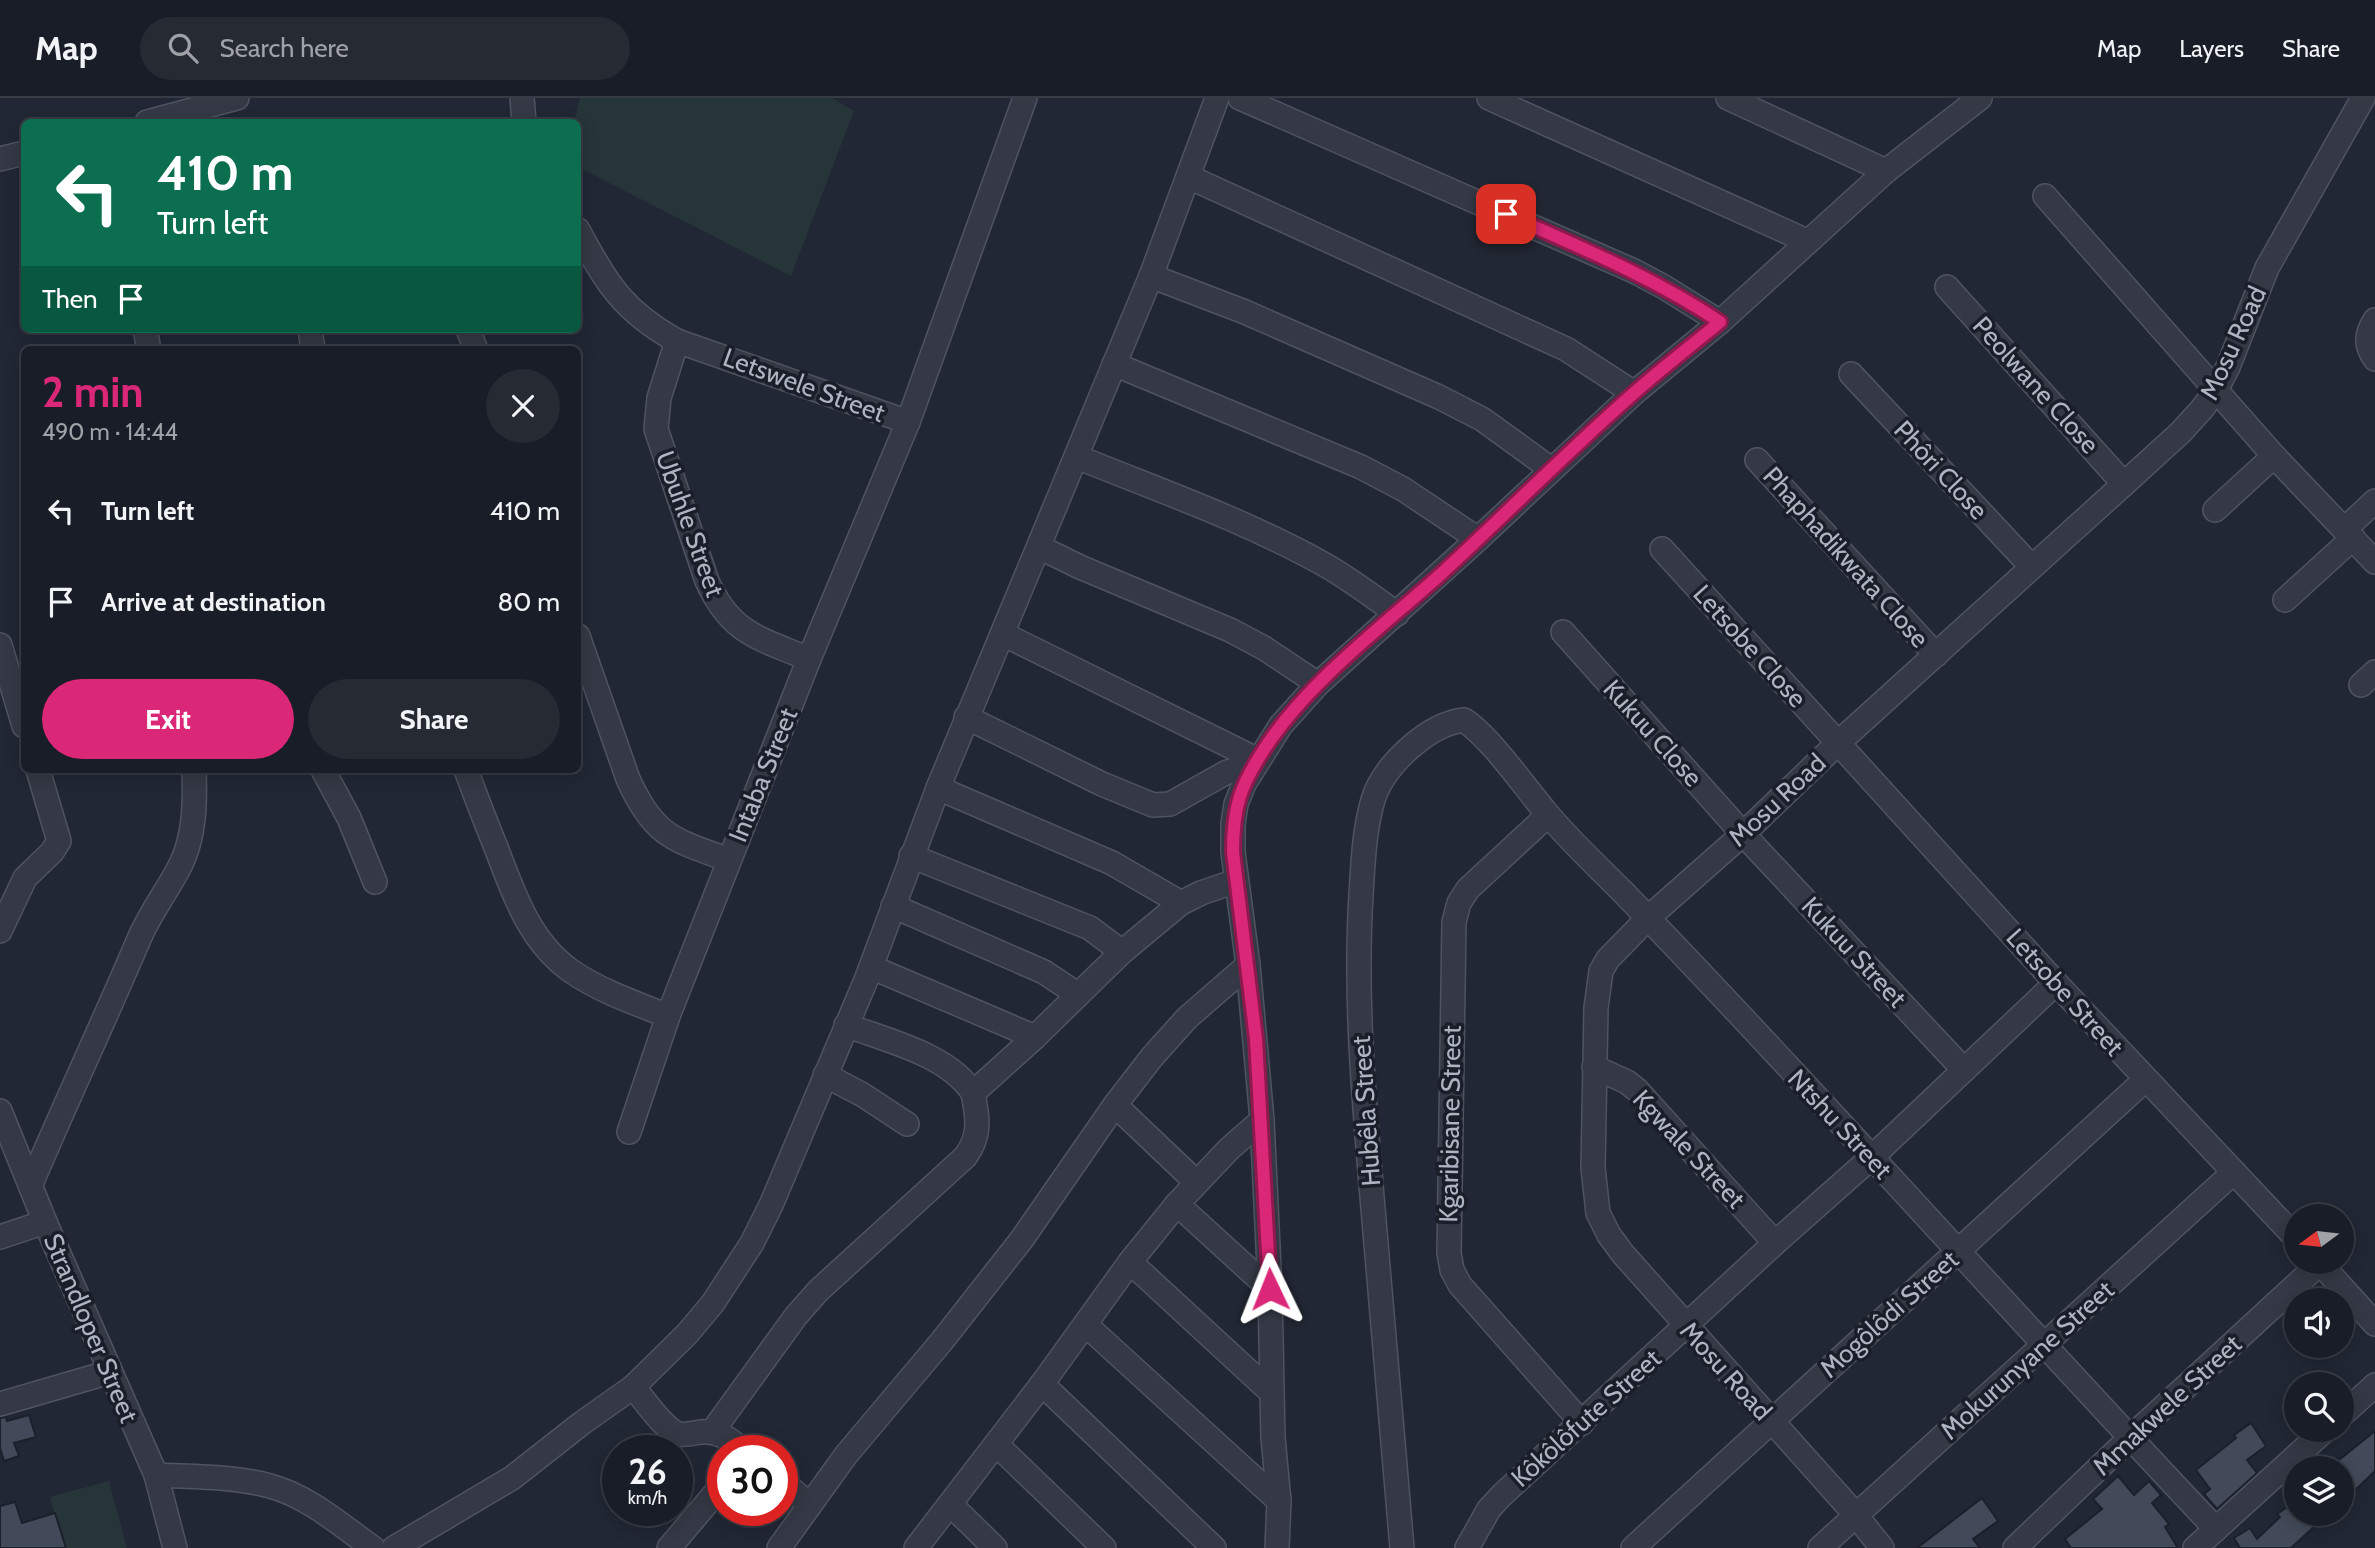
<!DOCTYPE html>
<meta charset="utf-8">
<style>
:root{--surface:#191d27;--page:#262a33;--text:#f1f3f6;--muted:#9fa2a7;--line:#373b44;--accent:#db2777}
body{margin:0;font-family:Cabin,sans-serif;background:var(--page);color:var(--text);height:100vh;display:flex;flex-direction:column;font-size:26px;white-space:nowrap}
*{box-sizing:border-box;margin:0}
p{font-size:23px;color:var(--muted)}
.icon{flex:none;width:38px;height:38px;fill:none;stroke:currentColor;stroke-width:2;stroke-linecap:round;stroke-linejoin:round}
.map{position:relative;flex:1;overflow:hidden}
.drawer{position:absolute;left:21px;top:248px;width:560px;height:427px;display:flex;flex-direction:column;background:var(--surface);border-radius:10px;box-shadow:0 4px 18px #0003,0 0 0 2px var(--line)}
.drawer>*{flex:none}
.banner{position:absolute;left:21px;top:21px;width:560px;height:214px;border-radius:10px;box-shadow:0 4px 18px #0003,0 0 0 2px var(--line);background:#0b6e4f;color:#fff;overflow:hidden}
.needle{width:46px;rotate:255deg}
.fabs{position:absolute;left:2284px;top:1106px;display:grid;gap:14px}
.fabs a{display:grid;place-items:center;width:70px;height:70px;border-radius:50%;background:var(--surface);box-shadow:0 4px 18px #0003,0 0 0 2px var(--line);font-size:35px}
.speed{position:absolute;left:602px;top:1337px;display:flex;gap:14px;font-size:35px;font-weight:700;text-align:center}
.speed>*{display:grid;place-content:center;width:91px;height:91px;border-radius:50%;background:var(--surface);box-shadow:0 4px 18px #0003,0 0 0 2px var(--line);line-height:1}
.speed small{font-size:18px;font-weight:400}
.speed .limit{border:10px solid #d22;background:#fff;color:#111}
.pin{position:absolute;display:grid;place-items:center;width:60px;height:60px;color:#fff;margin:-30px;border-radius:14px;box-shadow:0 4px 10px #0006}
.me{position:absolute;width:77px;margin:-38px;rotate:358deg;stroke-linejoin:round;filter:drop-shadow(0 0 5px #0008)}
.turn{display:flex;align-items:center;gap:24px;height:147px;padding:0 21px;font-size:32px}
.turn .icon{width:91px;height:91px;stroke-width:2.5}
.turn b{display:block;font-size:49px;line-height:60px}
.then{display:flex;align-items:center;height:66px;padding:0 21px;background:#0003;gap:14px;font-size:26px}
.round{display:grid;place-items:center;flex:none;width:74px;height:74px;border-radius:37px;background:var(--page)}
.head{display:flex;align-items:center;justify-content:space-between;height:119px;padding:0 21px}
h1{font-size:42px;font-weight:800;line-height:52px;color:var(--accent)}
.button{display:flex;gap:14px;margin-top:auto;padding:14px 21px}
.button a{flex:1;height:80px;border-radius:42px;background:var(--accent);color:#fff;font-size:28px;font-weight:800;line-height:80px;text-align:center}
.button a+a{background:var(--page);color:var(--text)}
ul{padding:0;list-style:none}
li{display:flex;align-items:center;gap:21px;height:91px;padding:0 21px}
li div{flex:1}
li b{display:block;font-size:26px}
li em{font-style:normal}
header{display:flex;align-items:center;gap:42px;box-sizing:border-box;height:98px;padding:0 35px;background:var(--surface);border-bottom:2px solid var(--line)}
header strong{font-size:33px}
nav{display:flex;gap:38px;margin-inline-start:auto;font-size:24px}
.search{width:490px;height:63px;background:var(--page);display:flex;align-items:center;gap:18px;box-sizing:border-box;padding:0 24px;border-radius:38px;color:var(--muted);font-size:26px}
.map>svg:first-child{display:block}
.green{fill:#263538}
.building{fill:#424a59;stroke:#1b202b;stroke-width:2}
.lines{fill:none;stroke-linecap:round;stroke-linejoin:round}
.minor-casing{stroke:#4e5460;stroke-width:26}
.minor{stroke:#343945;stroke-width:23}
.route-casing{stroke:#8e194d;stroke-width:18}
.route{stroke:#db2777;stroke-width:12}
.labels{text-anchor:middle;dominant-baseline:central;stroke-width:7;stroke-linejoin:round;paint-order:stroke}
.street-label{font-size:26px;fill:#aeb4c2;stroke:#1a1e29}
</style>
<header>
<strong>Map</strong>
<div class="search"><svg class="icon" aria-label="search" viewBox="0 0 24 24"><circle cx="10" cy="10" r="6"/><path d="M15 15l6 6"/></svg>Search here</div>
<nav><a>Map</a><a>Layers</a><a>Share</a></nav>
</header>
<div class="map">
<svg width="2375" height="1450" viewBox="0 0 2375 1450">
<rect width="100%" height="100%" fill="#212734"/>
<g class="green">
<path d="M580 0H832L854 13 791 178 578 69V24H574Z"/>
<path d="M109 1383 127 1450H64L50 1399Z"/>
</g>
<g class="building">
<path d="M29 1317 36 1339 14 1345 19 1358 4 1363 0 1350V1320L6 1319 7 1323Z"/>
<path d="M2251 1325 2266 1348 2247 1362 2257 1375 2217 1411 2204 1396 2210 1391 2196 1372 2236 1340 2234 1337Z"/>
<path d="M2375 1333V1373L2342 1405V1370H2337L2334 1366Z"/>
<path d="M2118 1378 2134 1397 2149 1383 2161 1397 2152 1405 2169 1426 2165 1429 2178 1450H2071L2065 1441 2102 1411 2093 1401Z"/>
<path d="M1982 1400 1998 1423 1973 1441 1980 1450H1917Z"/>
<path d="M2296 1403V1416H2328L2291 1450H2240L2234 1440 2250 1430 2257 1441 2280 1419 2277 1416Z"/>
<path d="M15 1404 22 1425 55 1415 66 1450H0V1408Z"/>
</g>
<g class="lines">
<g class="minor-casing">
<g id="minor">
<path d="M522 0 524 24"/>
<path d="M1240 0 1634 173 1664 189 1720 224"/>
<path d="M1489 0 1807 143"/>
<path d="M1728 0 1886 73"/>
<path d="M147 24 237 0"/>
<path d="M0 61 24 55"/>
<path d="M1189 79 1566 251 1634 295"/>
<path d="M2045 98 2274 358 2375 464"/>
<path d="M578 132C606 185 623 213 677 243L908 324"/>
<path d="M1151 178 1245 214 1439 299 1482 321 1551 371"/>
<path d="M1947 189 2124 386"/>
<path d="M2375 222C2366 236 2365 247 2375 261"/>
<path d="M145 231 149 252"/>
<path d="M310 231 313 252"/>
<path d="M468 231 476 252"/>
<path d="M677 243 659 300 656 331 707 483C731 536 759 540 809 561"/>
<path d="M1114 266 1361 369 1403 391 1478 441"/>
<path d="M1851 276 2031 468"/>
<path d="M1077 359C1161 393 1247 423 1327 468 1351 482 1374 499 1397 516"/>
<path d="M1757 362 1936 557"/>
<path d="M2215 412 2274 358"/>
<path d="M2345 431 2375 403"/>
<path d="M1039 449 1080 469 1230 532 1264 550 1318 586"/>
<path d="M1662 451 2056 885 2296 1140"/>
<path d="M2285 502 2353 440"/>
<path d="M1563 534 1743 736 1964 972"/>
<path d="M1003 536 1258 662"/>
<path d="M578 538 628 681C654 739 674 742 729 762"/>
<path d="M0 547 24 628"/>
<path d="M2361 587 2375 574"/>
<path d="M966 619 1102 686 1153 707 1170 706 1227 674 1255 667"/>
<path d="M323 672 349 720 375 784"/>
<path d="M466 672C476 699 486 725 497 752 514 797 530 844 571 873 600 893 635 905 668 918"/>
<path d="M938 690 1112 765 1181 805 1201 795 1236 783"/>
<path d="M1548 717 1468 791 1459 805 1454 824 1449 1155 1452 1172 1460 1187 1582 1325"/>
<path d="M911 758 1090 830 1122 854"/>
<path d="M893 808 1044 874 1077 896"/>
<path d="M0 833 25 780 52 754 59 743 38 672"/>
<path d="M871 869 1035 939"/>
<path d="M846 927C887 943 948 956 973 995"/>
<path d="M1594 969 1627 984 1637 992 1775 1145"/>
<path d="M825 977 863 997 907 1026"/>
<path d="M1115 1007 1196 1084"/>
<path d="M0 1013 45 1124 156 1377 175 1450"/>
<path d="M629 1034 668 918 809 561 908 324 1025 0"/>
<path d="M31 1086C66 1004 104 923 139 841 150 815 168 792 181 766 195 737 195 704 194 672"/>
<path d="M1177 1106 1270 1191"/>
<path d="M0 1139 45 1124"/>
<path d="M1130 1164 1272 1295"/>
<path d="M2319 1164 2375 1226"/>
<path d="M1086 1227 1279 1403"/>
<path d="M1042 1286 1214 1450"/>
<path d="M633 1289C644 1301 664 1332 679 1336 686 1337 694 1335 701 1334 719 1332 730 1342 744 1353"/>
<path d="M0 1306 110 1274"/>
<path d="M2342 1317 2375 1287"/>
<path d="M712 1334 796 1218 818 1193 965 1059C981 1038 978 1020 973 995L1035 939 1122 854 1181 805"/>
<path d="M996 1346 1104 1450"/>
<path d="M156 1377C193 1379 234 1378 270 1388 308 1398 342 1428 373 1450"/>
<path d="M782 1383 810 1407"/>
<path d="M950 1406 995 1450"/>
<path d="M394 1450 512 1380 582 1325 633 1289 687 1236 713 1205 752 1145 771 1107 866 882 938 690 1151 178 1217 0"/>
<path d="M669 1450 723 1386"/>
<path d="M779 1450 846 1357 942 1243 1022 1141 1115 1007 1152 959 1187 920 1248 867"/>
<path d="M916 1450 1042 1286 1130 1164 1177 1106 1229 1051 1262 1022"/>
<path d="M1277 1450 1279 1403 1273 1340 1270 1191 1262 1022 1248 867 1233 754V726L1236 706 1244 686 1281 627 1318 586 1478 441 1634 295 1720 224 1886 73 1980 0"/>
<path d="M1402 1450C1392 1329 1382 1208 1371 1087 1363 990 1355 894 1361 797 1363 766 1364 732 1373 702 1383 668 1428 626 1464 622 1490 639 1524 688 1545 713 1568 741 1596 767 1622 793 1824 1002 2016 1220 2216 1431"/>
<path d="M1467 1450 1489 1411 1502 1397 1775 1145 1871 1060 2056 885"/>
<path d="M1633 1450 2145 982"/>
<path d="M1820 1450 2234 1074"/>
<path d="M1882 1450 1855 1416 1623 1156 1609 1137 1598 1115 1593 1070 1596 910 1601 873 1608 861 1648 820 1743 736 1838 645 2124 386 2180 335 2202 311 2216 292 2228 269 2267 170 2363 0"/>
<path d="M2015 1450 2130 1340 2320 1165"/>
<path d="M2195 1450 2325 1332"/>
</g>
</g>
<use href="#minor" class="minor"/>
</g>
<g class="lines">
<g class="route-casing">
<path id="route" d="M1270 1191 1256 941 1233 754C1233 709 1240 688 1265 650 1308 584 1382 529 1441 476 1506 416 1568 353 1634 295 1662 270 1691 248 1720 224 1653 179 1579 149 1506 116"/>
</g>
<use href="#route" class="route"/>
</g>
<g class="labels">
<g class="street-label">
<text transform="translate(2233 245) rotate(-65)">Mosu Road</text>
<text transform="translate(804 287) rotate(20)">Letswele Street</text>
<text transform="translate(2036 287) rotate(48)">Peolwane Close</text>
<text transform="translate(1941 372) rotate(47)">Phôri Close</text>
<text transform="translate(690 426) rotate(70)">Ubuhle Street</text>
<text transform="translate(1846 459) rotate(48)">Phaphadikwata Close</text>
<text transform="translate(1750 548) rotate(48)">Letsobe Close</text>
<text transform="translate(1653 635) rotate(48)">Kukuu Close</text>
<text transform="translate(763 677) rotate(-68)">Intaba Street</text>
<text transform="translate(1777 702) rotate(-43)">Mosu Road</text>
<text transform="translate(1854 854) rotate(47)">Kukuu Street</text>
<text transform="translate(2065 894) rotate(48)">Letsobe Street</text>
<text transform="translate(1366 1013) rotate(-94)">Hubêla Street</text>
<text transform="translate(1450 1026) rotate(-89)">Kgaribisane Street</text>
<text transform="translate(1840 1026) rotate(47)">Ntshu Street</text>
<text transform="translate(1689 1051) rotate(47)">Kgwale Street</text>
<text transform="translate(1889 1216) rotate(-42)">Mogôlôdi Street</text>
<text transform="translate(91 1230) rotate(67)">Strandloper Street</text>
<text transform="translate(2027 1262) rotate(-42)">Mokurunyane Street</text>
<text transform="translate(1726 1273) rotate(48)">Mosu Road</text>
<text transform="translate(2167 1307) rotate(-43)">Mmakwele Street</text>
<text transform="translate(1586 1320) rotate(-42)">Kôkôlôfute Street</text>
</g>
</g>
</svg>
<div class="fabs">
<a><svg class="needle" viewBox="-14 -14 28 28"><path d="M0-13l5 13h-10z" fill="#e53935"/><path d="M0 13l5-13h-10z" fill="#9fa2a7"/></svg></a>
<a><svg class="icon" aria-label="sound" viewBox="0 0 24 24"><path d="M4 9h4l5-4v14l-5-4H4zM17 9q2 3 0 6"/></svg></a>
<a><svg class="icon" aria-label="search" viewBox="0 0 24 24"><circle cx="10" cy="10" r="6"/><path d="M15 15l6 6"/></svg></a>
<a><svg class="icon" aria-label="layers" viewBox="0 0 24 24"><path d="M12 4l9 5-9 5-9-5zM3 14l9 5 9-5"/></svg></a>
</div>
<div class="speed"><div>26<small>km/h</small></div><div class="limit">30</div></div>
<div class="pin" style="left:1506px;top:116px;background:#d93025"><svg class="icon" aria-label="arrive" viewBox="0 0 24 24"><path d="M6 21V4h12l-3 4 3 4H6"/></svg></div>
<svg class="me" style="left:1270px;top:1191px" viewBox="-20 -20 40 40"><path d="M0-17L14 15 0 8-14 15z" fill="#db2777" stroke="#fff" stroke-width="4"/></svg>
<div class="banner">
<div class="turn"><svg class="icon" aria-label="left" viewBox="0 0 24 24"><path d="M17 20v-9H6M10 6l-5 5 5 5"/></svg><div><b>410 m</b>Turn left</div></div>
<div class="then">Then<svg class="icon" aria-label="arrive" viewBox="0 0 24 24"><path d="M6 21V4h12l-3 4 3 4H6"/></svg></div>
</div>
<section class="drawer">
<div class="head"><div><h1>2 min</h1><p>490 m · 14:44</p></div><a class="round"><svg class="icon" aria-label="close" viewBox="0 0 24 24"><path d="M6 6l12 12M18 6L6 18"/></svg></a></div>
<ul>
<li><svg class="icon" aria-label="left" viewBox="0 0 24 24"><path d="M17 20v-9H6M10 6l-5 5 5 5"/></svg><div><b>Turn left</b></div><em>410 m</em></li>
<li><svg class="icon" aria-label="arrive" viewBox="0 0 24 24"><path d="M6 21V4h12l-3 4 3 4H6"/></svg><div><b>Arrive at destination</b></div><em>80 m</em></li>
</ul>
<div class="button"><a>Exit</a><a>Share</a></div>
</section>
</div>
